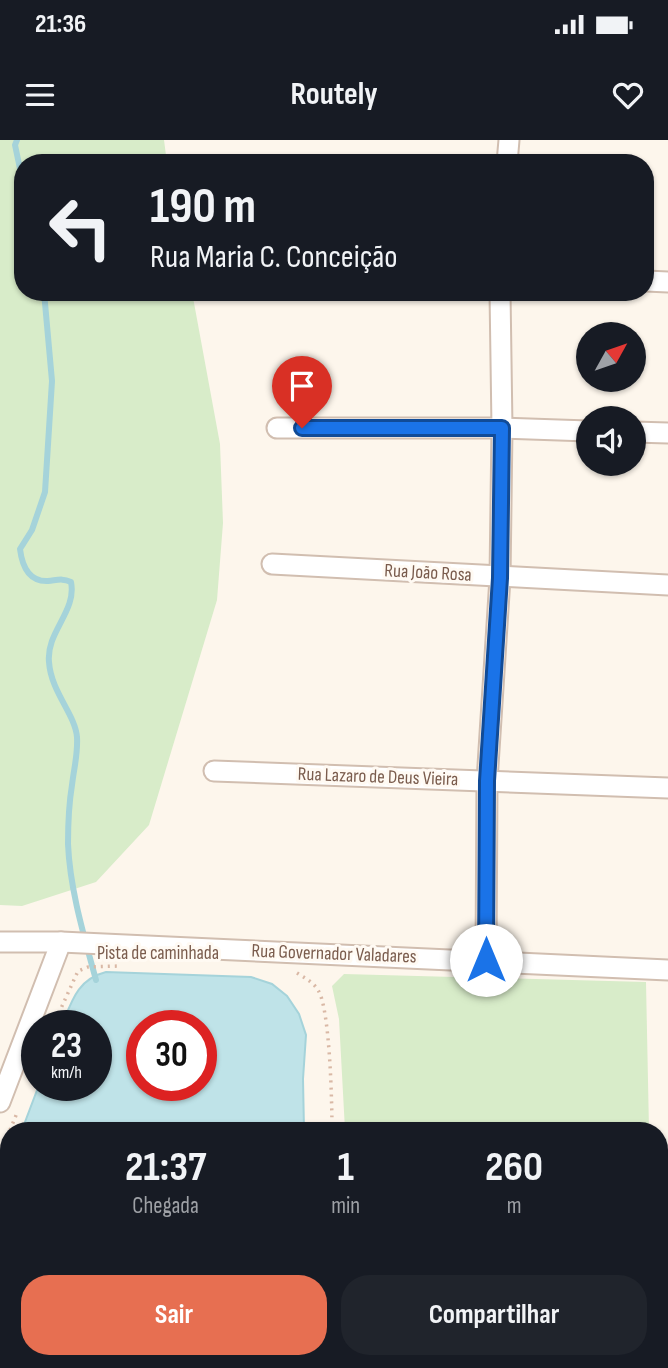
<!DOCTYPE html>
<html lang="pt">
<meta charset="utf-8">
<style>
:root{--surface:#171b24;--page:#20242c;--text:#f1f3f6;--muted:#9ea1a6;--accent:#e76f51}
body{margin:0;font-family:"Sofia Sans Condensed",sans-serif;background:var(--page);color:var(--text);height:100vh;display:flex;flex-direction:column;font-size:26px;white-space:nowrap}
*{box-sizing:border-box;margin:0}
p{font-size:23px;color:var(--muted)}
.icon{flex:none;width:38px;height:38px;fill:none;stroke:currentColor;stroke-width:2;stroke-linecap:round;stroke-linejoin:round}
.map{position:relative;flex:1;overflow:hidden}
.drawer{position:absolute;left:0px;top:982px;width:668px;height:247px;display:flex;flex-direction:column;background:var(--surface);border-radius:28px 28px 0 0;box-shadow:0 2px 5px #0004}
.drawer>*{flex:none}
.banner{position:absolute;left:14px;top:14px;width:640px;height:147px;border-radius:28px;box-shadow:0 2px 5px #0004;background:#171b24;color:var(--text);overflow:hidden}
.needle{width:46px;rotate:50deg}
.tools{position:absolute;left:576px;top:182px;display:grid;gap:14px}
.tools a{display:grid;place-items:center;width:70px;height:70px;border-radius:50%;background:var(--surface);box-shadow:0 2px 5px #0004;font-size:35px}
.speed{position:absolute;left:21px;top:870px;display:flex;gap:14px;font-size:35px;font-weight:700;text-align:center}
.speed>*{display:grid;place-content:center;width:91px;height:91px;border-radius:50%;background:var(--surface);box-shadow:0 2px 5px #0004;line-height:1}
.speed small{font-size:18px;font-weight:400}
.speed .limit{border:10px solid #d22;background:#fff;color:#111}
.pin{position:absolute;display:grid;place-items:center;width:60px;height:60px;color:#fff;margin:-72px -30px;border-radius:50% 50% 50% 0;rotate:-45deg;box-shadow:0 0 7px #0007}
.pin .icon{rotate:45deg}
.me{position:absolute;width:77px;margin:-38px;rotate:0deg;stroke-linejoin:round;filter:drop-shadow(0 0 5px #0008)}
.turn{display:flex;align-items:center;gap:24px;height:147px;padding:0 21px;font-size:32px}
.turn .icon{width:91px;height:91px;stroke-width:2.5}
.turn b{display:block;font-size:49px;line-height:60px}
.eta{display:flex;justify-content:space-evenly;align-items:center;height:119px;text-align:center}
.eta b{font-size:42px;font-weight:700;line-height:49px}
.primary-button{display:flex;gap:14px;margin-top:auto;padding:14px 21px}
.primary-button a{flex:1;height:80px;border-radius:28px;background:var(--accent);color:#fff;font-size:28px;font-weight:700;line-height:80px;text-align:center}
.primary-button a+a{background:var(--page);color:var(--text)}
.status{display:flex;justify-content:space-between;align-items:center;height:49px;padding:0 35px;background:var(--surface);direction:ltr}
.status svg{height:19px;fill:currentColor}
header{display:flex;justify-content:space-between;align-items:center;height:91px;padding:0 21px;background:var(--surface);font-size:32px;font-weight:700}
.map>svg:first-child{display:block}
.green{fill:#d8ecc9}
.water{fill:#bfe3e8;stroke:#a5d3da;stroke-width:2;fill-rule:evenodd}
.lines{fill:none;stroke-linecap:round;stroke-linejoin:round}
.stream{stroke:#a5d3da;stroke-width:6}
.minor-casing{stroke:#d1beb0;stroke-width:23}
.path{stroke:#d9b8a5;stroke-width:3.5;stroke-dasharray:2 5;stroke-linecap:butt}
.minor{stroke:#fff;stroke-width:19}
.route-casing{stroke:#114b97;stroke-width:18}
.route{stroke:#1a73e8;stroke-width:12}
.labels{text-anchor:middle;dominant-baseline:central;stroke-width:6;stroke-linejoin:round;paint-order:stroke}
.street-label{font-size:19px;fill:#7a5c4d;stroke:#fffaf3}
</style>
<div class="status"><b>21:36</b><svg viewBox="0 0 49 12"><path d="M0 12V9h3v3zM5 12V6h3v6zM10 12V3h3v9zM15 12V0h3v12zM26 1h20v11H26zM47 4h2v5h-2z"/></svg></div>
<header><svg class="icon" aria-label="menu" viewBox="0 0 24 24"><path d="M4 6h16M4 12h16M4 18h16"/></svg>Routely<svg class="icon" aria-label="heart" viewBox="0 0 24 24"><path d="M12 20l-8-8c-3-5 5-10 8-4 3-6 11-1 8 4z"/></svg></header>
<div class="map">
<svg width="668" height="1228" viewBox="0 0 668 1228">
<rect width="100%" height="100%" fill="#fdf6ec"/>
<g class="green">
<path d="M0 0H164L167 23H23V152H192L220 304 223 383 217 460 149 685 96 742 22 766 0 765Z"/>
<path d="M344 834 646 842 649 990H345L339 879 332 846Z"/>
<path d="M660 1040 668 1045V1186L660 1211Z"/>
<path d="M41 1220H83L92 1228H37Z"/>
<path d="M312 1220H657L654 1228H303Z"/>
</g>
<g class="water">
<path d="M106 832 251 837 272 844 287 856 299 874 306 895 303 939 304 990H22L39 945H96V886L62 885C72 860 78 839 106 832ZM142 886H201V945H142Z"/>
<path d="M9 1024V1220H17L12 1228H0V1046Z"/>
<path d="M111 1220H263L237 1228H123Z"/>
</g>
<g class="lines">
<g class="stream">
<path d="M17 0 15 5 23 43"/>
<path d="M44 152 52 241 45 352 32 390 20 409C22 425 28 442 48 441 58 440 62 438 71 442 77 471 46 492 49 522 51 552 75 574 77 597 78 614 74 628 72 645 69 663 68 685 68 704 70 750 84 796 96 840"/>
</g>
<g class="minor-casing">
<g id="minor">
<path d="M507 23 509 0"/>
<path d="M646 141 668 142"/>
<path d="M277 288H502L588 291"/>
<path d="M634 292 668 293"/>
<path d="M272 424 668 445"/>
<path d="M214 631 668 648"/>
<path d="M0 802H61L668 830"/>
<path d="M486 820 487 641 500 438 502 288 500 152"/>
<path d="M0 962 61 802"/>
</g>
</g>
<g class="path">
<path d="M297 833C305 838 313 842 318 850 330 868 332 964 332 990"/>
<path d="M53 886 78 831 88 827 119 826"/>
<path d="M32 937 37 925"/>
<path d="M10 990 17 973"/>
<path d="M0 1014 9 993"/>
<path d="M99 1220 108 1228"/>
<path d="M23 1228 28 1220"/>
<path d="M283 1228 294 1220"/>
</g>
<use href="#minor" class="minor"/>
</g>
<g class="lines">
<g class="route-casing">
<path id="route" d="M302 288H502L500 438 487 641 486 820"/>
</g>
<use href="#route" class="route"/>
</g>
<g class="labels">
<g class="street-label">
<text transform="translate(428 433) rotate(3)">Rua João Rosa</text>
<text transform="translate(378 637) rotate(2)">Rua Lazaro de Deus Vieira</text>
<text x="158" y="813">Pista de caminhada</text>
<text transform="translate(334 814) rotate(2)">Rua Governador Valadares</text>
</g>
</g>
</svg>
<div class="tools">
<a><svg class="needle" viewBox="-14 -14 28 28"><path d="M0-13l5 13h-10z" fill="#e53935"/><path d="M0 13l5-13h-10z" fill="#9ea1a6"/></svg></a>
<a><svg class="icon" aria-label="sound" viewBox="0 0 24 24"><path d="M4 9h4l5-4v14l-5-4H4zM17 9q2 3 0 6"/></svg></a>
</div>
<div class="speed"><div>23<small>km/h</small></div><div class="limit">30</div></div>
<div class="pin" style="left:302px;top:288px;background:#d93025"><svg class="icon" aria-label="arrive" viewBox="0 0 24 24"><path d="M6 21V4h12l-3 4 3 4H6"/></svg></div>
<svg class="me" style="left:486px;top:820px" viewBox="-20 -20 40 40"><circle r="19" fill="#fff"/><path d="M0-13L10 11 0 6-10 11z" fill="#1a73e8"/></svg>
<div class="banner">
<div class="turn"><svg class="icon" aria-label="left" viewBox="0 0 24 24"><path d="M17 20v-9H6M10 6l-5 5 5 5"/></svg><div><b>190 m</b>Rua Maria C. Conceição</div></div>
</div>
<section class="drawer">
<div class="eta">
<div><b>21:37</b><p>Chegada</p></div>
<div><b>1</b><p>min</p></div>
<div><b>260</b><p>m</p></div>
</div>
<div class="primary-button"><a>Sair</a><a>Compartilhar</a></div>
</section>
</div>
